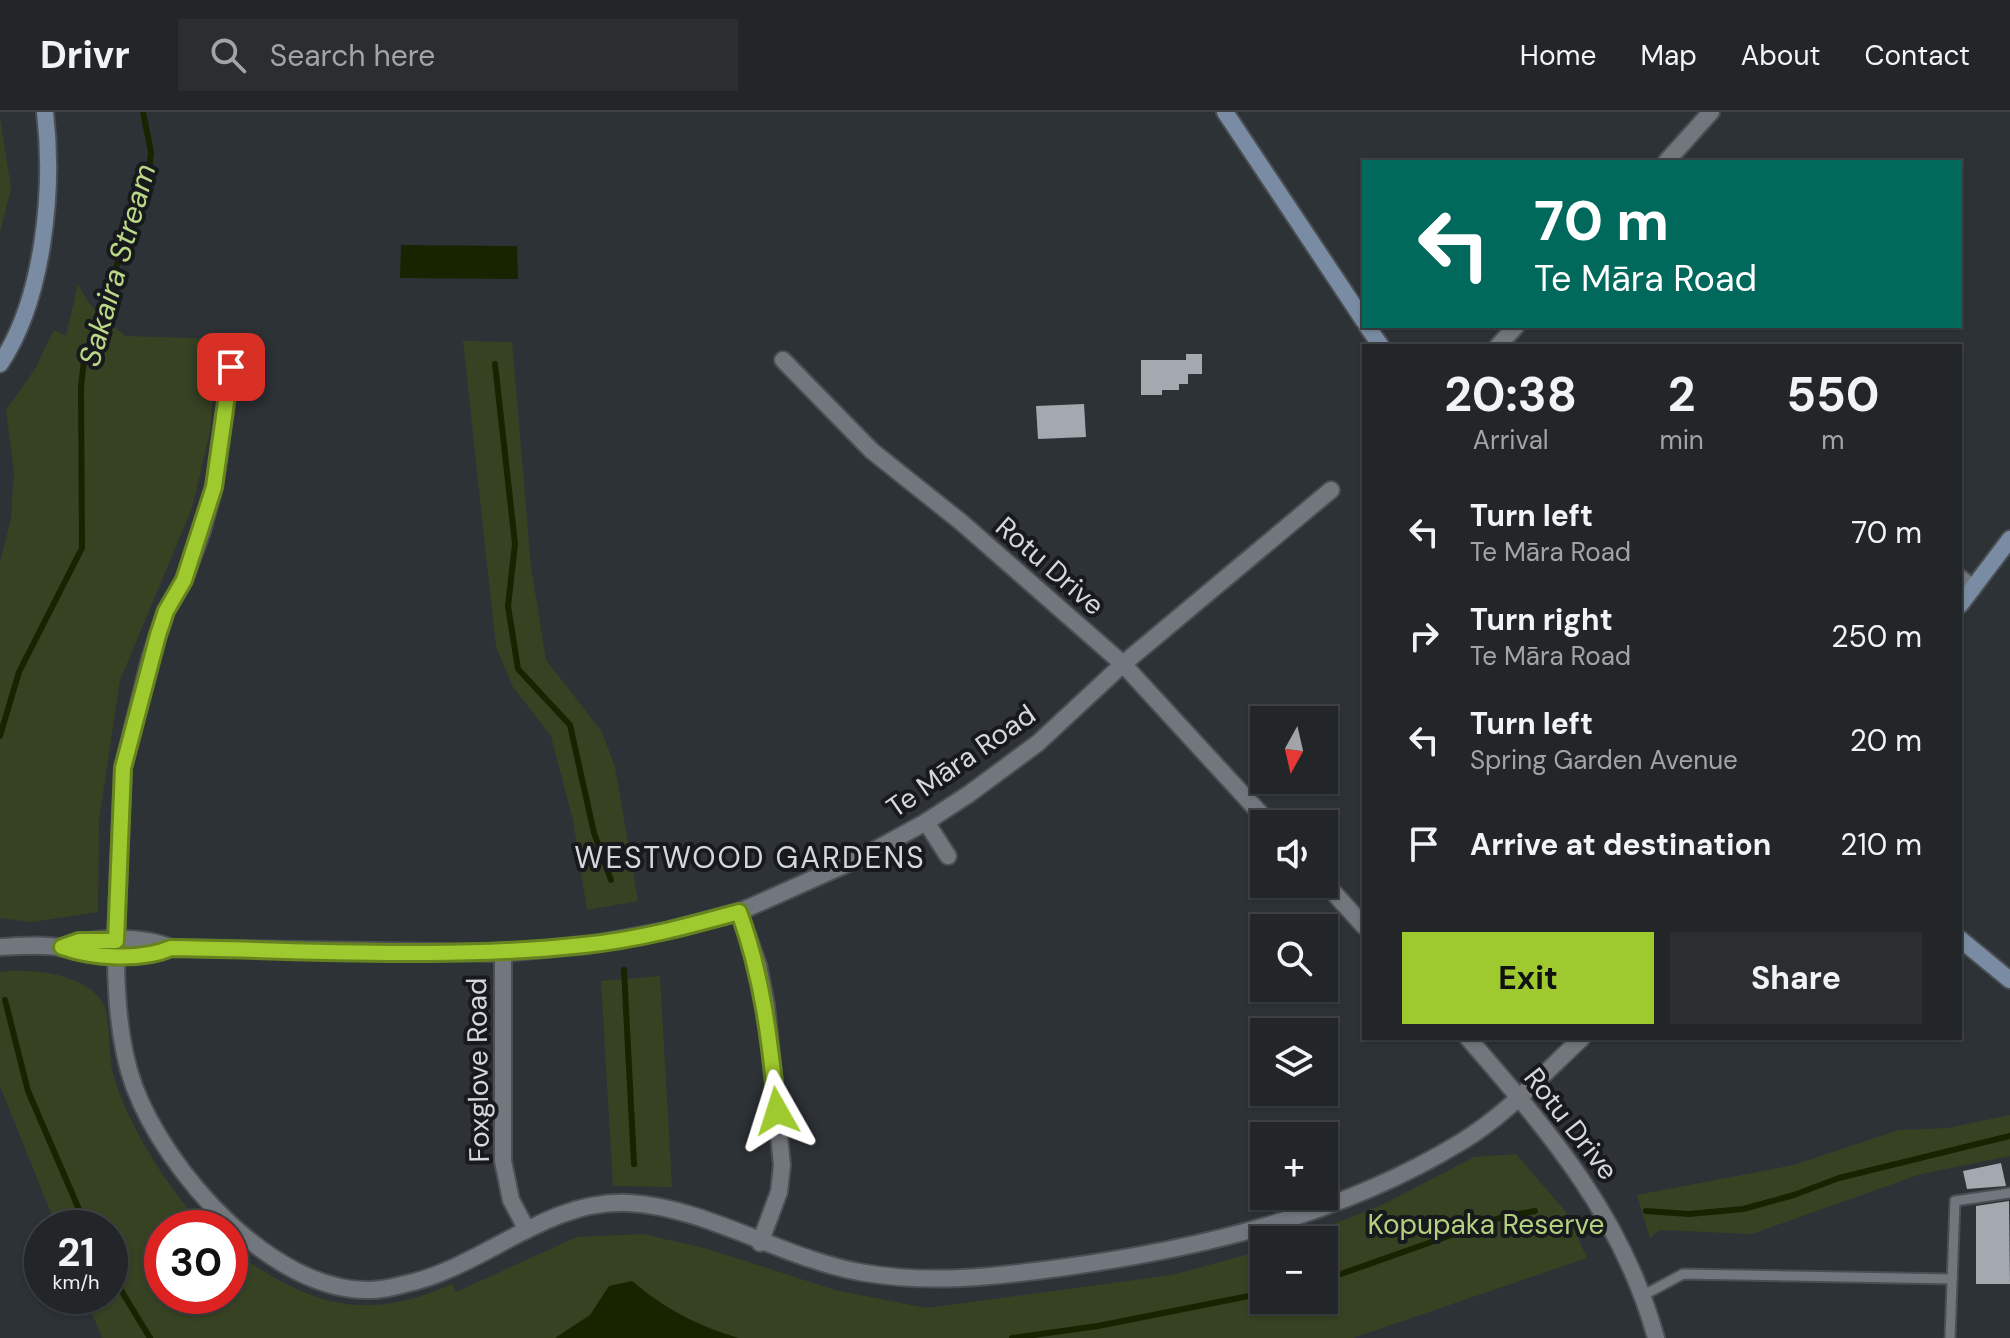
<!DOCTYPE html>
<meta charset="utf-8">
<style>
:root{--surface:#222629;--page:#2a2e31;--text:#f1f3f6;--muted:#a2a5a8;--line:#3f4346;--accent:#9eca2f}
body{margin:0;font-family:"DM Sans",sans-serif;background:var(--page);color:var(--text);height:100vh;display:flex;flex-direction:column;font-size:30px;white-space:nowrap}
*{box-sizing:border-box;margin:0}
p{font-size:26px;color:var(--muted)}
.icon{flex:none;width:44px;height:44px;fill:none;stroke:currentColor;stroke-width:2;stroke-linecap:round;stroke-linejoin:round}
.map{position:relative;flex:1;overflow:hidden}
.panel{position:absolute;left:1362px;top:232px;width:600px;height:696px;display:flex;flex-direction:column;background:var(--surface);border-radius:0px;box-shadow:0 2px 6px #0004,0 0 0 2px var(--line)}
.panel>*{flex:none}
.guide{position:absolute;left:1362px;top:48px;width:600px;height:168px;border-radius:0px;box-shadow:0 2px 6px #0004,0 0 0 2px var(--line);background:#00695c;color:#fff;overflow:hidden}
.needle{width:52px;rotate:188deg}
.controls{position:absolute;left:1250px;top:594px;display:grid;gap:16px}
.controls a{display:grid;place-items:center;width:88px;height:88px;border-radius:0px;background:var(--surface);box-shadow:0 2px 6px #0004,0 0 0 2px var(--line);font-size:40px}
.speed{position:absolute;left:24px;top:1098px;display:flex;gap:16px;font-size:40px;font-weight:700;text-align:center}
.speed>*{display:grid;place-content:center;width:104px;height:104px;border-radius:50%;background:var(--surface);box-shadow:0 2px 6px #0004,0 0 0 2px var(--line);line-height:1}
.speed small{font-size:20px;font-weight:400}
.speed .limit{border:12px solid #d22;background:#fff;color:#111}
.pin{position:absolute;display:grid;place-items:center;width:68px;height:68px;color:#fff;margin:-34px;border-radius:16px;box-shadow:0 4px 12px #0006}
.me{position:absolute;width:88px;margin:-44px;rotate:354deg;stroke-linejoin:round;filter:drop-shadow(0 0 6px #0008)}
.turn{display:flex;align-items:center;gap:28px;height:168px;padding:0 40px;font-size:36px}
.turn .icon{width:104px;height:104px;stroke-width:2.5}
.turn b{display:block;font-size:56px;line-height:68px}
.eta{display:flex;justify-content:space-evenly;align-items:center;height:136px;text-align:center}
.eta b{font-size:48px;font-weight:700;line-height:56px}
.cta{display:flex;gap:16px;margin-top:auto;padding:16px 40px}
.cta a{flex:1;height:92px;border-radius:0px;background:var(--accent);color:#111;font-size:32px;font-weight:700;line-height:92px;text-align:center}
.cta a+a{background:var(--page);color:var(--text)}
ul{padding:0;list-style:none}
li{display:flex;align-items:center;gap:24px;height:104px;padding:0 40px}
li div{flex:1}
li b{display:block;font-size:30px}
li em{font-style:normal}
header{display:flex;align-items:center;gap:48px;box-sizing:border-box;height:112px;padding:0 40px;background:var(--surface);border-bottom:2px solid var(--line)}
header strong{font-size:38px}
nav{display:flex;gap:44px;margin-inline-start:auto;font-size:28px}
.search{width:560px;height:72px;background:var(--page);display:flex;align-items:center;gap:20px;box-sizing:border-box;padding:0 28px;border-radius:0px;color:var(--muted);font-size:30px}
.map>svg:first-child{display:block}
.green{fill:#374223}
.water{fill:#182400}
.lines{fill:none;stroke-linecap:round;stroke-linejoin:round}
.stream{stroke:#182400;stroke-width:6}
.building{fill:#a3a9af}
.lane-casing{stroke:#4b4f53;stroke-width:13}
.street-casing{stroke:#4b4f53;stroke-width:20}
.secondary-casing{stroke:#4b4f53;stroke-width:20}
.lane{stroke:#72777d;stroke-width:9}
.street{stroke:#72777d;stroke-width:16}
.secondary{stroke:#798ca3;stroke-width:16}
.route-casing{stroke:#67831f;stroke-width:20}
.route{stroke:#9eca2f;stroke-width:14}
.labels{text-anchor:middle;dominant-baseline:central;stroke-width:8;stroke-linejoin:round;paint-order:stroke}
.street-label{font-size:28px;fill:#d4d7db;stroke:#17191c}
.park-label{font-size:28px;fill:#b3d07f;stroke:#17191c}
.water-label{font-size:30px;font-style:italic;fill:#bbd887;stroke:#17191c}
.neighbourhood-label{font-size:30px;letter-spacing:2px;fill:#d4d7db;stroke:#17191c}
</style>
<header>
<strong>Drivr</strong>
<div class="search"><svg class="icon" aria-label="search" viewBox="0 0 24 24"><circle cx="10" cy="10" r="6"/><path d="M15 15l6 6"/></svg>Search here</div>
<nav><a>Home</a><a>Map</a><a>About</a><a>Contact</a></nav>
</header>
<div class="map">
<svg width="2010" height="1226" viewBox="0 0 2010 1226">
<rect width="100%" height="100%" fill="#2d3237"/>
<g class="green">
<path d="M0 6 11 76 0 120Z"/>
<path d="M78 172 90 193 125 224 255 228 253 245H216L210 320 192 396 120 568 99 708 98 800 32 810 0 806V451L11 406 14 360 6 298 35 257 54 218 66 224Z"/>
<path d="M463 229 512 230 531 455 546 548 602 620 615 655 638 789 587 798 573 708 551 624 513 575 496 535Z"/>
<path d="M0 860C30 856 85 861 103 891 110 904 109 941 112 958 123 1005 171 1084 207 1116H162V1184H230V1137C307 1191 361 1213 452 1172L456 1180 577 1125 643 1122 708 1137 835 1178 926 1196 1172 1163 1264 1138V1188H1324V1128H1294L1386 1091 1474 1045 1516 1042 1566 1100 1587 1146 1353 1226H102L85 1184H110V1116H57L0 974Z"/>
<path d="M660 864 672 1075 613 1074 601 869Z"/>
<path d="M2010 1003V1044L1921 1062 1752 1122 1660 1118 1650 1126 1637 1083 1794 1053 1899 1018 1948 1016Z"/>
</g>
<g class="water">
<path d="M401 133 517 134 518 167 400 166Z"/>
<path d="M632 1169C665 1197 698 1214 739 1226H555L590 1203 609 1174Z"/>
</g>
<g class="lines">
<g class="stream">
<path d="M495 252 515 432 508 494 518 557 570 613 594 721 611 768"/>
<path d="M0 624 19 560 82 436 81 275 84 248 149 60 151 40 143 0"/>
<path d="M624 858 634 1052"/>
<path d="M5 888 28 979 87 1116"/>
<path d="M1646 1099 1689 1102 1743 1097 1794 1083 1839 1066 2010 1024"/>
<path d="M110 1160 150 1226"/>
<path d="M1324 1168 1502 1105 1535 1099"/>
<path d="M1012 1226 1098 1214 1264 1181"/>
</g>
</g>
<g class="building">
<path d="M1186 242H1202V262H1188V272H1179V278H1162V283H1141V248H1186Z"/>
<path d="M1084 292 1086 325 1038 327 1036 294Z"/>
<path d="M2001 1051 2006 1074 1967 1077 1963 1059Z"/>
<path d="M2009 1089 2010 1172H1976V1094Z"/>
</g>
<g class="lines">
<g class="lane-casing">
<g id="lane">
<path d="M1642 1184 1683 1162 1952 1167"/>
<path d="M1950 1226 1955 1089 2010 1081"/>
</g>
</g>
<g class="street-casing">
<g id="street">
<path d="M1666 50 1711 0"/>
<path d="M1498 234 1516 214"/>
<path d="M783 248 872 339 961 410 1123 552 1270 712"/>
<path d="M1960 466 1973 476"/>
<path d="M926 710 948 744"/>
<path d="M1324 770 1364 814"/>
<path d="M739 800 758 853 766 893 782 1053 779 1080 760 1131"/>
<path d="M116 829 123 656 150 547 166 499 184 468 202 419 214 375 231 255"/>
<path d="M0 835C20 834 45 832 64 836 97 843 139 850 171 836"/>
<path d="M62 835C92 825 142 823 171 836L503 841 588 833 670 818 739 800 860 746 926 710 969 682 1038 631 1123 552 1331 378"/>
<path d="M503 841V1049L511 1088 527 1118"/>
<path d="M116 843C116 886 119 933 134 974 166 1060 272 1180 370 1178 382 1178 394 1175 405 1172 482 1156 546 1087 628 1091 708 1095 784 1148 865 1161 930 1172 993 1165 1059 1156 1198 1137 1340 1104 1461 1030 1506 1003 1544 961 1582 926"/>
<path d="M1468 926C1549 1020 1622 1103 1656 1226"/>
</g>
</g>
<g class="secondary-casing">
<g id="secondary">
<path d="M1225 0 1364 209"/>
<path d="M1367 214 1381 234"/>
<path d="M0 252C44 187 54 77 45 0"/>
<path d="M1960 493 2010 427"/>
<path d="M1960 827 2010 868"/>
</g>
</g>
<use href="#lane" class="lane"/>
<use href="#street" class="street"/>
<use href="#secondary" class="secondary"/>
</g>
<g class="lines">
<g class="route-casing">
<path id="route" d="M231 255 214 375 184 468 166 499 158 523 123 656 116 829H79L62 835C93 846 141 849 171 836 308 838 447 848 584 833 637 828 688 814 739 800 763 866 770 930 777 999"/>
</g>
<use href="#route" class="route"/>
</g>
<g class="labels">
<g class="street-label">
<text transform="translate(1050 454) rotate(41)">Rotu Drive</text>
<text transform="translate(961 649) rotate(-35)">Te Māra Road</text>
<text transform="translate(478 958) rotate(-91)">Foxglove Road</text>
<text transform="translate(1571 1012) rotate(52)">Rotu Drive</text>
</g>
<g class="park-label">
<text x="1486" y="1112">Kopupaka Reserve</text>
</g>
<g class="water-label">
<text transform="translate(117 153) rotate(-74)">Sakaira Stream</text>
</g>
<g class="neighbourhood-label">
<text x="750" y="745">WESTWOOD GARDENS</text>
</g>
</g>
</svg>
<div class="controls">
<a><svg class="needle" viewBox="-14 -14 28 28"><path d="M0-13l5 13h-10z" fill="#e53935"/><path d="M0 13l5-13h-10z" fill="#a2a5a8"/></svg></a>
<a><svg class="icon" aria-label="sound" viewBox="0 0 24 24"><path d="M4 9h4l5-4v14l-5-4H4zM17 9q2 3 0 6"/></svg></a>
<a><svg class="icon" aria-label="search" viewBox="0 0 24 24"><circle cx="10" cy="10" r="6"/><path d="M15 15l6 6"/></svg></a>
<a><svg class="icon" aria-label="layers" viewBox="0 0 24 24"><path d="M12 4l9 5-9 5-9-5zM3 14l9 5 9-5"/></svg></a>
<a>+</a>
<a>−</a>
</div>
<div class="speed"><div>21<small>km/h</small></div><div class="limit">30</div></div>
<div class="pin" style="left:231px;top:255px;background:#d93025"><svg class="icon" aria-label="arrive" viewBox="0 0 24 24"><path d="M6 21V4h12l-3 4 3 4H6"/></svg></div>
<svg class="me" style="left:777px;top:999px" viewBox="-20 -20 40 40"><path d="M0-17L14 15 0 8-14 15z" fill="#9eca2f" stroke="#fff" stroke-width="4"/></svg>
<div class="guide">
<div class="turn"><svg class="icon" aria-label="left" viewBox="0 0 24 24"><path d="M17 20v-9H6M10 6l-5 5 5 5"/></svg><div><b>70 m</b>Te Māra Road</div></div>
</div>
<section class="panel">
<div class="eta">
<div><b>20:38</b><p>Arrival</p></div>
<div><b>2</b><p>min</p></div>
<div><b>550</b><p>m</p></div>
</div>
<ul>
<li><svg class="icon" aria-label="left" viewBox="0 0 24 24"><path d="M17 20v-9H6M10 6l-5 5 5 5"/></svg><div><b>Turn left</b><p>Te Māra Road</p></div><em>70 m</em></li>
<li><svg class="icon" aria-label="right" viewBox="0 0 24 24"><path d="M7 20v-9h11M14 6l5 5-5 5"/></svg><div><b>Turn right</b><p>Te Māra Road</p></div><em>250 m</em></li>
<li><svg class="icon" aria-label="left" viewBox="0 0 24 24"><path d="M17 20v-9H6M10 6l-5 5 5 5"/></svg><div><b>Turn left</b><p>Spring Garden Avenue</p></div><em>20 m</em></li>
<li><svg class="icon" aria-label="arrive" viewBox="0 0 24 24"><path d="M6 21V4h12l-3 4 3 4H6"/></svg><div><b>Arrive at destination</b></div><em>210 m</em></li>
</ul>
<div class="cta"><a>Exit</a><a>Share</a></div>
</section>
</div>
